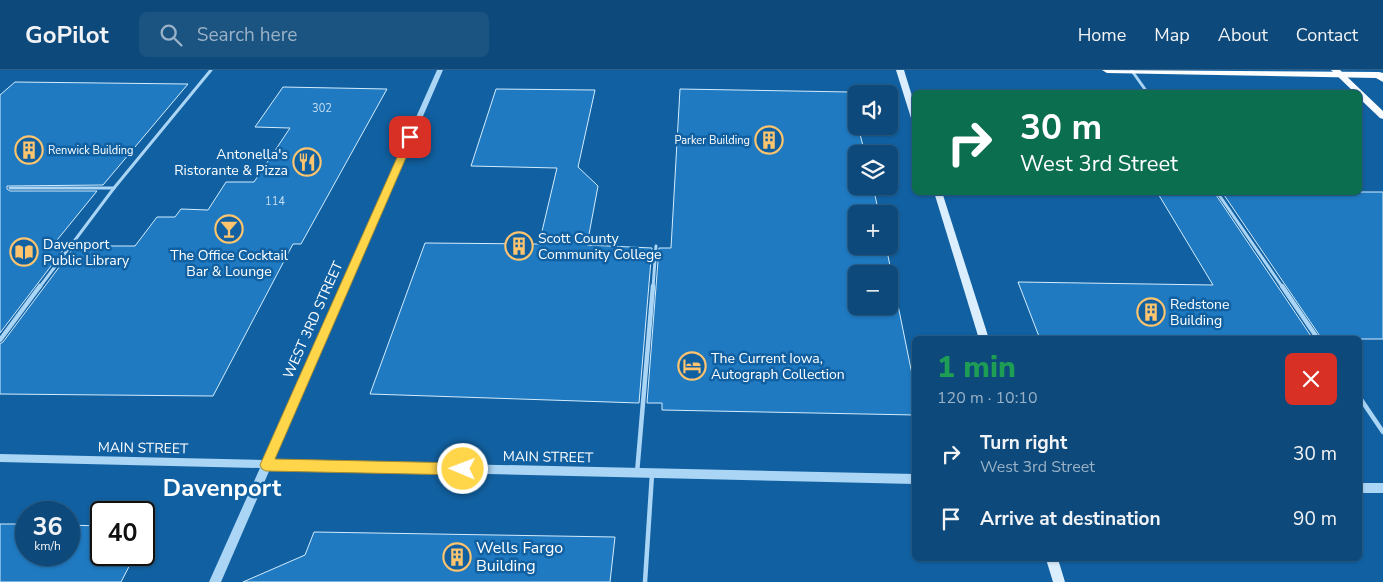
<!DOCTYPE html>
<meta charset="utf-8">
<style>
:root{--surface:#0d497a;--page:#1b5381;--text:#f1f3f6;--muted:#9ab2c7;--line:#2d618b}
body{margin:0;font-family:"Nunito Sans",sans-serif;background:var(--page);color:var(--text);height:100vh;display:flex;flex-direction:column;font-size:19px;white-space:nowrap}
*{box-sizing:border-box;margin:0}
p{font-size:16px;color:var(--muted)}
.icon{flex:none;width:28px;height:28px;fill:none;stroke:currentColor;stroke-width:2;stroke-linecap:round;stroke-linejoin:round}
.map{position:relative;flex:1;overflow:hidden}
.details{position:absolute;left:912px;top:266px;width:450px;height:225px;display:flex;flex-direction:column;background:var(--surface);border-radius:8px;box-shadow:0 1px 4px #0004,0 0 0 1px var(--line)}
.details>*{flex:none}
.banner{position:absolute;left:912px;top:20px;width:450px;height:105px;border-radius:8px;box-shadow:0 1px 4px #0004,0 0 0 1px var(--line);background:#0b6e4f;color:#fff;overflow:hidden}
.fabs{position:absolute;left:848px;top:15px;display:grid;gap:10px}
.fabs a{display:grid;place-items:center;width:50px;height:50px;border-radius:8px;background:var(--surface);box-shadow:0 1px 4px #0004,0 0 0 1px var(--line);font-size:25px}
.speed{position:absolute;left:15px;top:431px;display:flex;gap:10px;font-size:25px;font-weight:700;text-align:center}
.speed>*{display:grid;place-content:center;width:65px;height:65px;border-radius:50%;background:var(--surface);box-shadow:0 1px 4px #0004,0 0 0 1px var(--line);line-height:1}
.speed small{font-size:12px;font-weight:400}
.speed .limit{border:2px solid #111;border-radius:8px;background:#fff;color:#111}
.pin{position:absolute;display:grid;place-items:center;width:42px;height:42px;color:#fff;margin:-21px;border-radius:10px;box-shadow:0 2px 8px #0006}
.me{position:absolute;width:55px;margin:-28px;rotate:271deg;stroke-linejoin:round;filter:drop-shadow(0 0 4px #0008)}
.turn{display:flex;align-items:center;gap:18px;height:105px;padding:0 25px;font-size:22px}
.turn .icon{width:65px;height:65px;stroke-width:2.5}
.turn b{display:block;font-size:35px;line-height:42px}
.round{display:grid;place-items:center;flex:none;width:52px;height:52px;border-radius:8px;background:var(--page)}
.overview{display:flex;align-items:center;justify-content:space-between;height:85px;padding:0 25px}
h1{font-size:30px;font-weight:800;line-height:38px;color:#1e9e55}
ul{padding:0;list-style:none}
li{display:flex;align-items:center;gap:15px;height:65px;padding:0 25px}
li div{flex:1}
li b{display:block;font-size:19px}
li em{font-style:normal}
header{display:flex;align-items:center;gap:30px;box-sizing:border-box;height:70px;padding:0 25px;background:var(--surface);border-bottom:1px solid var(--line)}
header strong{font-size:24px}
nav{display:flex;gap:28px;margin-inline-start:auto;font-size:18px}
.search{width:350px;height:45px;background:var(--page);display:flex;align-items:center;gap:12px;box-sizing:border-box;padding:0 18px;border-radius:8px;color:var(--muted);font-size:19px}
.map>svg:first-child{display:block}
.building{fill:#1f7ac1;stroke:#d3ecfe;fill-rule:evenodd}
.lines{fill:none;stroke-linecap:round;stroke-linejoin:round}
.service-far1{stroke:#aad5f5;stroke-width:3}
.service{stroke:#aad5f5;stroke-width:4.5}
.tertiary{fill:#aad5f5;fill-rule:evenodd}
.secondary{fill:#dbeefe;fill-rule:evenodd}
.primary{fill:#f8fcff;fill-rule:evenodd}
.trunk{fill:#fcfeff;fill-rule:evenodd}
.route{fill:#ffd54a;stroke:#a68a30}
.labels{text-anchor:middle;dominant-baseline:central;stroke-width:5;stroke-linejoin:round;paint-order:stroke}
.number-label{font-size:11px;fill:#c7def0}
.far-poi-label{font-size:11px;fill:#fff;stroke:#1161a2;text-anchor:end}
.poi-label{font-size:14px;fill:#fff;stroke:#1161a2;text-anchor:start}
.street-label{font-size:14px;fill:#fff;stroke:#1161a2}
.near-poi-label{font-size:16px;fill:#fff;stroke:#1161a2;text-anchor:start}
.town-label{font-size:24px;font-weight:bold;fill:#fff;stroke:#1161a2}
</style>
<header>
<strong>GoPilot</strong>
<div class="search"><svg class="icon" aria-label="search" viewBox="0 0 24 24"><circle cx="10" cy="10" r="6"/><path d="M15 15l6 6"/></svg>Search here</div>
<nav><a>Home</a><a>Map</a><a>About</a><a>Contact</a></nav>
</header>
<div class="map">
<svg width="1383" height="512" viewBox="0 0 1383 512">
<rect width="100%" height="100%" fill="#1161a2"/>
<g class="building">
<path d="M15 12 188 14 103 115 7 116V119L10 121H97L53 175H67L0 263V25Z"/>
<path d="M283 17 387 19 301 174H293L213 326 0 324V274L3 272 75 176H135L157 147H175L181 139 208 140 226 112H254L290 58 255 57Z"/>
<path d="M496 19 595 20 578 97 598 116 587 175 652 178 639 333 370 324 425 173 539 174 557 98 471 96Z"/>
<path d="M680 19 850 22 856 56H858L865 84H856V116H873L879 144H856V176H886L915 319V345L662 340V333H647L659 178H671ZM856 204H889V236H856Z"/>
<path d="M1157 122H1214L1313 269H1040L1018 212 1213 215Z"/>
<path d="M1222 122H1383V269H1322Z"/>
<path d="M0 454H26V485H69V455L101 456V485H135L121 512H0Z"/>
<path d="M314 462 615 467 610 512H243L305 485Z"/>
</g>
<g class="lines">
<g class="service-far1">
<path d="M1132 1 1147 22"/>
<path d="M10 118H114"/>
<path d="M1217 122 1283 218"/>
<path d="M39 218 114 118 211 0"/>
<path d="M653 218 656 176"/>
</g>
<g class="service">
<path d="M1282 216 1318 269"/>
<path d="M0 270 40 216"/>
<path d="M1360 328 1383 362"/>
<path d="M637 403 653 216"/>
<path d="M645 512 652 404"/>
</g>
<g class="tertiary">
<path d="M437 0H443L274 390 915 404V414L270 399 221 512H209L260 398 0 392V384L264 390Z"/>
<rect x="1360" y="413" width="23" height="10"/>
</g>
<g class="secondary">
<path d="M896 0H904L915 36V50L911 48Z"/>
<path d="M934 122H942L989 269H979Z"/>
<path d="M1046 489H1058L1065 512H1053Z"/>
</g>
<path class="primary" d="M1331 0H1340L1383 41V49L1380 48 1360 29V22H1354Z"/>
<path class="trunk" d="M1102 0 1379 2 1383 3V12L1376 8 1107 3Z"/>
</g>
<path class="route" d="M407 65H410L415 67 275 389 463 393 468 395 470 399 468 403 463 405 266 401 262 399 260 395Z"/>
<defs>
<g id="building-ring" transform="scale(1.4375)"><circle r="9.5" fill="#1161a2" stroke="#ffc46e" stroke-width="1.5"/><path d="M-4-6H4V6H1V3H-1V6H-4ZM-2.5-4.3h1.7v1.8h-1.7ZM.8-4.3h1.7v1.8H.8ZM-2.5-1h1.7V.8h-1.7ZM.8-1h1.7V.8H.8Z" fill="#ffc46e"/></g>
<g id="restaurant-ring" transform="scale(1.4375)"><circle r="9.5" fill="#1161a2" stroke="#ffc46e" stroke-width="1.5"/><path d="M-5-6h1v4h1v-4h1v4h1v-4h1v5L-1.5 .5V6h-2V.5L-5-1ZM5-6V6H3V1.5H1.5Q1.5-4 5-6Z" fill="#ffc46e"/></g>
<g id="bar-ring" transform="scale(1.4375)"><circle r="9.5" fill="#1161a2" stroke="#ffc46e" stroke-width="1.5"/><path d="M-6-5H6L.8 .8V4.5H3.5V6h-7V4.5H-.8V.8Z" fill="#ffc46e"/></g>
<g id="library-ring" transform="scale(1.4375)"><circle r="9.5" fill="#1161a2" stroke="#ffc46e" stroke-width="1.5"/><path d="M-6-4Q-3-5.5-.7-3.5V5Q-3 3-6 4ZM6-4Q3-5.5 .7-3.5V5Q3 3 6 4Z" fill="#ffc46e"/></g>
<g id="hotel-ring" transform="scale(1.4375)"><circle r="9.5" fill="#1161a2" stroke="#ffc46e" stroke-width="1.5"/><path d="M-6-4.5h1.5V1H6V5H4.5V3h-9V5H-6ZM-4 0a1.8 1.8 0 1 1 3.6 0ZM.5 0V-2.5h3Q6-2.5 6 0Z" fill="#ffc46e"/></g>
</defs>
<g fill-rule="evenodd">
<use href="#building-ring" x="769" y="70"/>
<use href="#building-ring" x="29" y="80"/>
<use href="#restaurant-ring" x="307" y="92"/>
<use href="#bar-ring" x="229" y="159"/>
<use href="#building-ring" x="519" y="176"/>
<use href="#library-ring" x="24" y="182"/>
<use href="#building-ring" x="1151" y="242"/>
<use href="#hotel-ring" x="692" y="296"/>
<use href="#building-ring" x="457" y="487"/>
</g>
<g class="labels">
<g class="number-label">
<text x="322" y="38">302</text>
<text x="275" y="131">114</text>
</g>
<g class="far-poi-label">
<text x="750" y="70">Parker Building</text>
<text x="48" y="80" text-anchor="start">Renwick Building</text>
</g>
<g class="poi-label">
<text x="288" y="84" text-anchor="end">Antonella's<tspan x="288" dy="16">Ristorante &amp; Pizza</tspan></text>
<text x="538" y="168">Scott County<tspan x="538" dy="16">Community College</tspan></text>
<text x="43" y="174">Davenport<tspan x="43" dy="16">Public Library</tspan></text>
<text x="229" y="185" text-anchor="middle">The Office Cocktail<tspan x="229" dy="16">Bar &amp; Lounge</tspan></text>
<text x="1170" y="234">Redstone<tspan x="1170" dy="16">Building</tspan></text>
<text x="711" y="288">The Current Iowa,<tspan x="711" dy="16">Autograph Collection</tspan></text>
</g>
<g class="street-label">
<text transform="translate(313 250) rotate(-66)">WEST 3RD STREET</text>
<text transform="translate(143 378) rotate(1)">MAIN STREET</text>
<text transform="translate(548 387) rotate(1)">MAIN STREET</text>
</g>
<g class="near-poi-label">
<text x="476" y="478">Wells Fargo<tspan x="476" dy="18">Building</tspan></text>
</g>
<g class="town-label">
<text x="222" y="418">Davenport</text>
</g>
</g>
</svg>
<div class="fabs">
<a><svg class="icon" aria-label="sound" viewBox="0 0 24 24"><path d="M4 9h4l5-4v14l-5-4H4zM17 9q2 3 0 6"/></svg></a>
<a><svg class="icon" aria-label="layers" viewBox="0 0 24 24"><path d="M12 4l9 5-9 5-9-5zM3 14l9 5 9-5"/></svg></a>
<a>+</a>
<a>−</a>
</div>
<div class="speed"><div>36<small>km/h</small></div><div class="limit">40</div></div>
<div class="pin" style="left:410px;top:67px;background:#d93025"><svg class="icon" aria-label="arrive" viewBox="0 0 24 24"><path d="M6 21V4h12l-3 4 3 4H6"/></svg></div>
<svg class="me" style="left:463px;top:399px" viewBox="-20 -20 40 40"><circle r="17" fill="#ffd54a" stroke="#fff" stroke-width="3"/><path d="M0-11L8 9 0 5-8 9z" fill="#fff"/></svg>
<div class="banner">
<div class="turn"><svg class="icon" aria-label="right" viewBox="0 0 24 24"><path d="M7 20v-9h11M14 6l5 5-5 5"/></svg><div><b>30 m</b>West 3rd Street</div></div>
</div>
<section class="details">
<div class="overview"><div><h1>1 min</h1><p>120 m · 10:10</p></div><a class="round" style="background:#d93025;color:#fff"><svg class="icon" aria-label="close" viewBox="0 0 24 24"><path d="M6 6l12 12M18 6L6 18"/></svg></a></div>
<ul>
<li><svg class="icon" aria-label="right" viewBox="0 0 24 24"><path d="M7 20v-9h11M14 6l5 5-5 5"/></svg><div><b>Turn right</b><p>West 3rd Street</p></div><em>30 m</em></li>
<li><svg class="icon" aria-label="arrive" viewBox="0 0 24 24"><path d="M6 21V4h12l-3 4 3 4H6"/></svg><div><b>Arrive at destination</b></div><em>90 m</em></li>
</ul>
</section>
</div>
